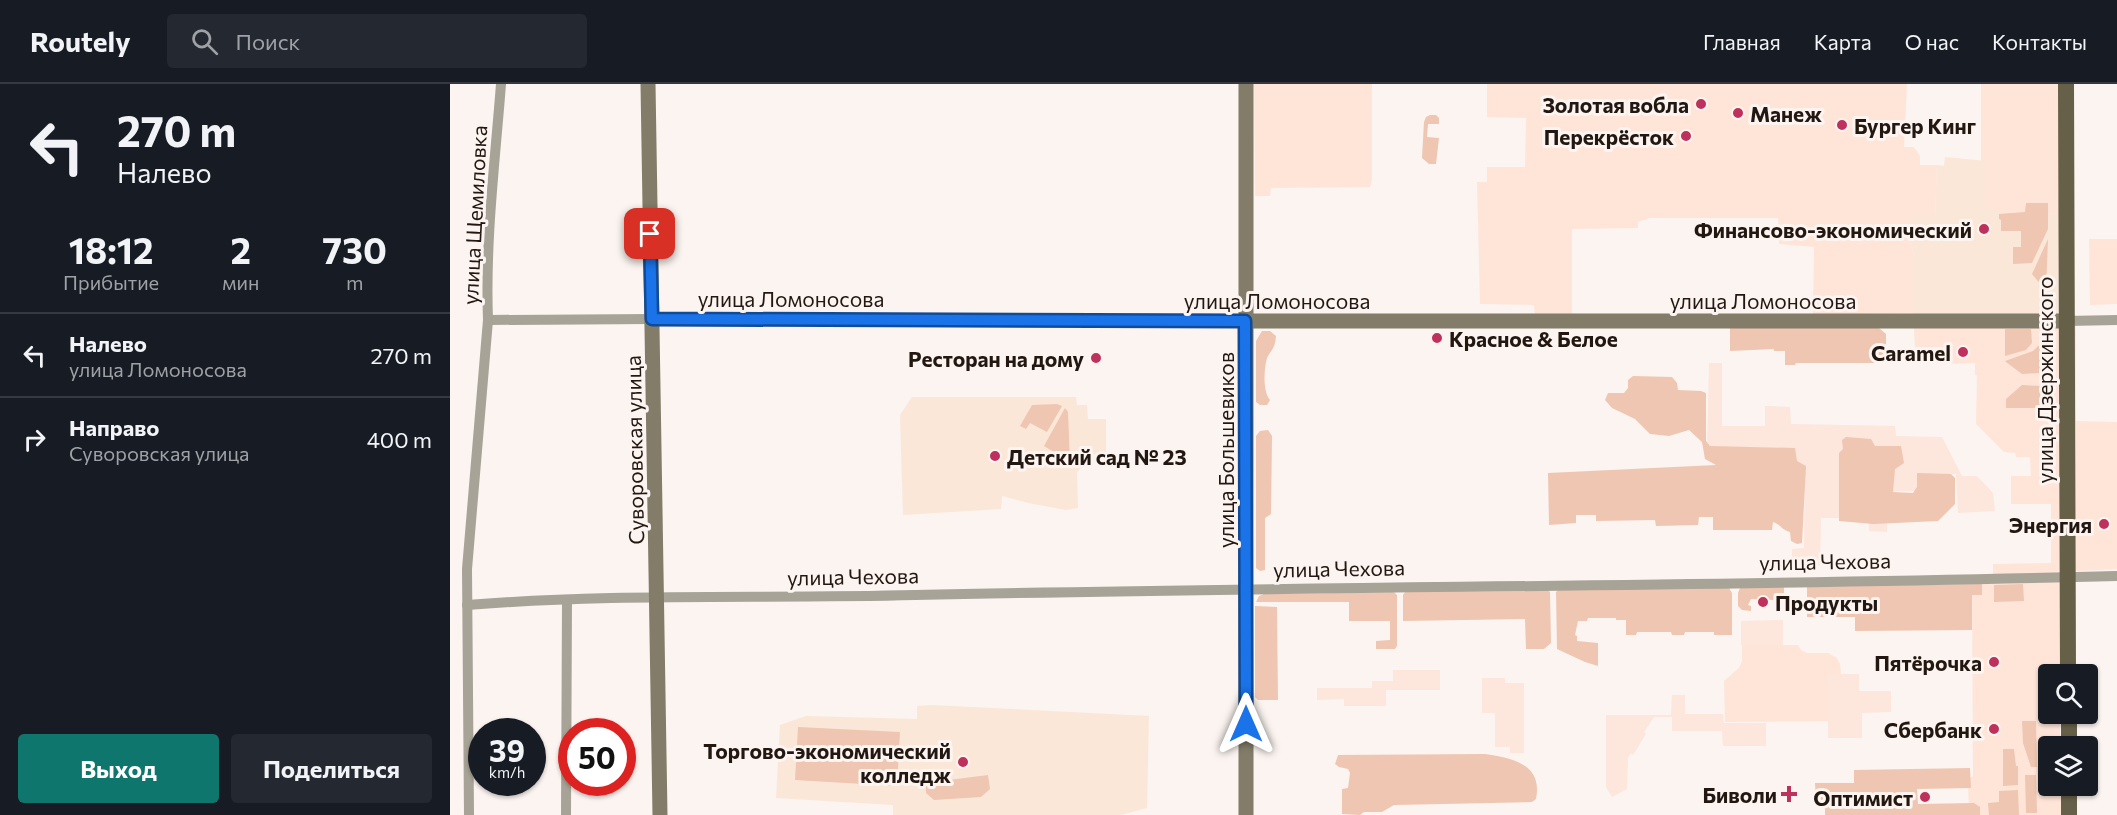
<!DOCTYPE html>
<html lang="ru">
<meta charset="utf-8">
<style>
:root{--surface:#171b24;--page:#242831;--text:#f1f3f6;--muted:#9ea1a6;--line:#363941;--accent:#0f766e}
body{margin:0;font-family:Commissioner,sans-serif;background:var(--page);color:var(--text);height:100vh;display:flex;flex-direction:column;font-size:22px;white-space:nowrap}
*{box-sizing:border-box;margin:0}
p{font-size:20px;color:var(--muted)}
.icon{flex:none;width:33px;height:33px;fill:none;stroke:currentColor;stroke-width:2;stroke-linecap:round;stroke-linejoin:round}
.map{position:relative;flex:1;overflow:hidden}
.drawer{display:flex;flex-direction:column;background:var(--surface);width:450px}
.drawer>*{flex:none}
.banner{background:#171b24;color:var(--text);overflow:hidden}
.fabs{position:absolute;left:1588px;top:580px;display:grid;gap:12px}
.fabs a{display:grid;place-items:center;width:60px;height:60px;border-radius:6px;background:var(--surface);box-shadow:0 2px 4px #0004;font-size:30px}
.speed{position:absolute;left:18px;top:634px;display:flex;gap:12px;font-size:30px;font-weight:700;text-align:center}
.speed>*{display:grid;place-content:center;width:78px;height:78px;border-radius:50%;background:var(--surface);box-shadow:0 2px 4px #0004;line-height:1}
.speed small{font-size:15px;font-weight:400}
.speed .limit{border:9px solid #d22;background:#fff;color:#111}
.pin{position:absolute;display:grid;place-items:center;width:51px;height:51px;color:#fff;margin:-26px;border-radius:12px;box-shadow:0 3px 9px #0006}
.me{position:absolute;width:66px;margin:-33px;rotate:0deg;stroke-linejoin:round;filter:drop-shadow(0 0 4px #0008)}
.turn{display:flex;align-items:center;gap:21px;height:126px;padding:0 18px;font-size:27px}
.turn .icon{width:78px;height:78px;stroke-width:2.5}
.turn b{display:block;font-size:42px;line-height:51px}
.eta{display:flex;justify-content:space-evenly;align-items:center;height:102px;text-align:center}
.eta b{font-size:36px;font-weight:700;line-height:42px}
.cta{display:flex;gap:12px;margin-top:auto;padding:12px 18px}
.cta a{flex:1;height:69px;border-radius:6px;background:var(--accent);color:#fff;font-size:24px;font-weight:700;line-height:69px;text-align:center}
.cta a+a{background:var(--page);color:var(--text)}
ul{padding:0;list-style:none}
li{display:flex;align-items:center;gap:18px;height:84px;padding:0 18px;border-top:2px solid var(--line)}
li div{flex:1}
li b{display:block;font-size:22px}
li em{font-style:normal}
header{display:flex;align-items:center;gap:36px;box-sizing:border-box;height:84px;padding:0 30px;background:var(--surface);border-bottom:2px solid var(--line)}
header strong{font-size:28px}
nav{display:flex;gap:33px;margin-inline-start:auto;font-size:21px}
.search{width:420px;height:54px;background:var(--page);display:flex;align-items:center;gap:15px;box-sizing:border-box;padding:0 21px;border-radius:6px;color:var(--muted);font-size:22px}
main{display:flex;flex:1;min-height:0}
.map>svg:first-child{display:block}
.built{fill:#fee5d8}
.industrial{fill:#fde6db}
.education{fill:#fbe7d8}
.green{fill:#efc6b1}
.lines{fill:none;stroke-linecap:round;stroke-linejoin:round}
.street{stroke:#a7a396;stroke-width:10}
.secondary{stroke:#827c68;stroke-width:15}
.primary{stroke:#676048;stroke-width:16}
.route-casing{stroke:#114b97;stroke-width:15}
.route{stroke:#1a73e8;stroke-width:10}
.poi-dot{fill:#bf315d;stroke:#fbf4f0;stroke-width:2}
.labels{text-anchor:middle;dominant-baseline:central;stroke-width:6;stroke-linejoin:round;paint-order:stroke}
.poi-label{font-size:21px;font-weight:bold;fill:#231711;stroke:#fbf4f0;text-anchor:end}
.street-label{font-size:21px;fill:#231711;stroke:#fbf4f0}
</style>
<header>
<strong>Routely</strong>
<div class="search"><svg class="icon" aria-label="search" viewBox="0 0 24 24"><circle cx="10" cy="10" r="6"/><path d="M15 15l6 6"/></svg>Поиск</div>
<nav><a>Главная</a><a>Карта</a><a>О нас</a><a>Контакты</a></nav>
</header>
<main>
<section class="drawer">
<div class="banner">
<div class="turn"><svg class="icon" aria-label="left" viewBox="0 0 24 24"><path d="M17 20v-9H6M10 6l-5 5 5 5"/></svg><div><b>270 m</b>Налево</div></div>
</div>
<div class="eta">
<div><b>18:12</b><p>Прибытие</p></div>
<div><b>2</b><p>мин</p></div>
<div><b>730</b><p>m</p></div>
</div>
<ul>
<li><svg class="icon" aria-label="left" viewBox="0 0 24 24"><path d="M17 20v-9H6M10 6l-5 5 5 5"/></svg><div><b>Налево</b><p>улица Ломоносова</p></div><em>270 m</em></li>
<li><svg class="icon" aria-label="right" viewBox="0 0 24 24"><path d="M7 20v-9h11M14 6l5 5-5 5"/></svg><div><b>Направо</b><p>Суворовская улица</p></div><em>400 m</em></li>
</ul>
<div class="cta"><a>Выход</a><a>Поделиться</a></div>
</section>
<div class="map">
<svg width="1667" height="731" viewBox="0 0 1667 731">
<rect width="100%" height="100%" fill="#fbf4f0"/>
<g class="built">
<path d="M804 0H922V96L920 103 821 104 820 112H805Z"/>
<path d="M1037 0H1457L1454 63H1463L1467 67 1470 72V81H1487L1485 132 1460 158 1464 172 1608 230 1626 231V337L1667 338V485L1610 488V591H1599V630H1610V663H1599V702H1611V731H1519L1518 695 1523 692 1522 491 1543 490V480L1601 479V420H1561V392H1581L1580 373H1566L1565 369 1554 368 1526 340 1527 291H1525V279L1490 280V263L1465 264 1463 229 1363 231 1364 163 1329 160 1328 134H1200L1188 138V144L1122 145V232L1085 231 1084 221 1030 220 1027 98H1037V83H1075L1076 34 1037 33Z"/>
<path d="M1531 0H1610L1609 131 1549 130 1533 125 1531 77Z"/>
<path d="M1639 155H1667V220L1640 221Z"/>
<path d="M1292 561H1348L1351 566 1357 569H1378L1387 574 1390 580 1391 590H1378V637L1275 638 1274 597 1289 584 1292 577Z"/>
</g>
<g class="industrial">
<path d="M1259 279H1272V342H1315V322L1340 323 1341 340 1445 342 1446 352 1492 353 1512 392H1527L1543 409 1545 427 1508 429 1506 390H1467V407H1438L1437 448 1419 447 1422 371 1392 434H1371L1370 481H1342V465L1354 464 1355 383 1257 367Z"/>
<path d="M1333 536V561H1291V537Z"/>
<path d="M943 586H990V606H936V622H894V615L867 616V604H922V597H943Z"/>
<path d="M1378 590H1409V607H1441V628L1412 629V654H1378Z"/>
<path d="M1032 594H1055V599H1074V669H1060V663H1045V629H1032Z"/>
<path d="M1222 611H1235V630H1273L1274 639H1316V662H1273L1272 647H1222V633H1204L1194 648 1196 650 1183 671 1181 669 1178 674 1177 705 1162 713 1156 703V631H1221Z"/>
</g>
<g class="education">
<path d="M1495 73 1536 77 1534 125H1549V130L1609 131 1608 230 1464 229V172L1460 158V132H1485L1487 81 1494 82Z"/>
<path d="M462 313H626L627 321H637L638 335H656V370L639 371V380L634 381 627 388 628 424 616 426 578 419 552 412 551 425 453 431 450 331Z"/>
<path d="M482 621 699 632 697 724 671 731H443V721L326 714 330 641 356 632 467 635V622Z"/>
</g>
<g class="green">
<path d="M980 31H986L989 34V40H978L977 53 989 54 986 80H979L972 74 974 38 976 33Z"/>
<path d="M1576 119H1598V145L1582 179 1563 180V163H1571V147H1551V136L1549 135V130L1575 128Z"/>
<path d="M1598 155 1596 207 1582 190Z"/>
<path d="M1280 244H1429L1436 250V279H1346L1345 281H1335V267H1324V265L1280 267Z"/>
<path d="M1555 245H1581L1582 259 1576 266 1555 272Z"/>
<path d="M812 247H820L826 252C825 268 818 267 816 278 814 289 813 308 820 316L817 321H810L806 318V257Z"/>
<path d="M1588 262H1590V289L1572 290 1556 278 1555 277 1583 267Z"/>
<path d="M1183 292 1222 293 1227 299 1228 306 1251 307 1256 309V357L1260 362 1345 364 1347 377 1356 382 1352 459 1347 460 1341 457 1340 448C1332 446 1330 440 1323 438L1322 446H1263V433H1249L1248 441 1206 442 1205 436 1146 437V431H1126V439L1099 441 1098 389 1266 381 1255 375 1252 358 1239 346 1219 352 1200 350 1185 335 1162 324 1155 316 1158 309H1174L1178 304V296Z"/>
<path d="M1572 301 1590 302 1591 333 1586 331 1585 324H1556V315Z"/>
<path d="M607 320 612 322 597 348 580 339 576 345 570 342 582 321Z"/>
<path d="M615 324 618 328 620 378 594 362Z"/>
<path d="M818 346 822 352 821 430 815 434V486L810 487 806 484V352L810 347Z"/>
<path d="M1396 353 1421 355 1425 362H1451L1454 379 1445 385 1443 408 1463 409 1467 403V389L1501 390 1505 394V420L1488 437 1423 440 1389 437V369L1393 365 1392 356Z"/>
<path d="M1532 500V511H1522V546L1405 547V533H1357V501Z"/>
<path d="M1573 500 1574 517 1544 518V501Z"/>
<path d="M1334 502V513H1327L1325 516 1301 515 1298 521 1301 522V527L1292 526 1288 522V509L1290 504Z"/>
<path d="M1279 504 1282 509V551H1264V548H1235L1234 551H1222L1221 548H1187L1186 551H1176V536H1166V534H1138L1137 537H1128L1125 551 1127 552V557L1148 559V582L1135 578 1107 565 1106 508 1109 505Z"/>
<path d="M1097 505 1100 508 1101 559 1094 565H1076L1075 535 953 537V511L955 508Z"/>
<path d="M944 508 947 511V562L945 565H926V557L940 556V537H899V518H806L809 512 814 510Z"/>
<path d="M805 522 827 523 828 616H808L805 613Z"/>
<path d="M1572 637H1586L1587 683H1581L1573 659Z"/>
<path d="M348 643 450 648 447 702 345 696Z"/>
<path d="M1553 665H1564L1566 682H1568V701L1553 702Z"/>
<path d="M1035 670C1062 674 1093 680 1086 715L1082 718 944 721 932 728H914L910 731 892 730V705L898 704 900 689 898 685 889 683 885 680 888 671Z"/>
<path d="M1520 684 1521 704 1467 705 1468 720 1524 719 1530 723V731H1375V725L1366 716 1365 699H1404V686Z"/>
<path d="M490 691 491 697 538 691 540 705 531 713 484 716 476 709 475 693Z"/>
<path d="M1575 691H1586L1587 729H1576Z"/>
<path d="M1568 706 1569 731H1539L1538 719 1549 718V707Z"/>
</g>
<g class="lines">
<g class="street">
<path d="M38 236 202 235 795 237"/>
<path d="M1617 237 1667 236"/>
<path d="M17 521C166 509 316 515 465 511 866 502 1266 503 1667 492"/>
<path d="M19 731 17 485 38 236C35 157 45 78 51 0"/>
<path d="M116 731 117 516"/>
</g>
<g class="secondary">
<path d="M198 0 210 731"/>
<path d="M796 0V731"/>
<path d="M795 237H1617"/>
</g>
<g class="primary">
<path d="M1616 0 1618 591"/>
<path d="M1619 630V663"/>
<path d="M1619 731V702"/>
</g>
</g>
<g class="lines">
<g class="route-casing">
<path id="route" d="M200 150 202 235 795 237 796 640"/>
</g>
<use href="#route" class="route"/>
</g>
<g class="poi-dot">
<circle cx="1251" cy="20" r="6"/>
<circle cx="1288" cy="29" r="6"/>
<circle cx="1392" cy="41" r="6"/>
<circle cx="1236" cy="52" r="6"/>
<circle cx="1534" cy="145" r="6"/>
<circle cx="987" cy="254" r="6"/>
<circle cx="1513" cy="268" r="6"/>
<circle cx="646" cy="274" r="6"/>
<circle cx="545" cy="372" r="6"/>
<circle cx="1654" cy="440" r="6"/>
<circle cx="1313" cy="518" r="6"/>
<circle cx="1544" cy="578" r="6"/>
<circle cx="1544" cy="645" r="6"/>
<circle cx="513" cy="678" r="6"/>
<path d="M1336 701h6v6h6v6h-6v6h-6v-6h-6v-6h6z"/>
<circle cx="1475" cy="713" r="6"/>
</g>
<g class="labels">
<g class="poi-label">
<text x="1239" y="20">Золотая вобла</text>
<text x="1300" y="29" text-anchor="start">Манеж</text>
<text x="1404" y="41" text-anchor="start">Бургер Кинг</text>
<text x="1224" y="52">Перекрёсток</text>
<text x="1522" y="145">Финансово-экономический</text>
<text x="999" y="254" text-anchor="start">Красное &amp; Белое</text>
<text x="1501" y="268">Caramel</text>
<text x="634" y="274">Ресторан на дому</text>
<text x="557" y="372" text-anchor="start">Детский сад № 23</text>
<text x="1642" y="440">Энергия</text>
<text x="1325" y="518" text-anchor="start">Продукты</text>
<text x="1532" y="578">Пятёрочка</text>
<text x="1532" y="645">Сбербанк</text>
<text x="501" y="666">Торгово-экономический<tspan x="501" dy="24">колледж</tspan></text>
<text x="1327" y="710">Биволи</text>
<text x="1463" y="713">Оптимист</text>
</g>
<g class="street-label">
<text transform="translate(24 131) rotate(-87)">улица Щемиловка</text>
<text x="341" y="214">улица Ломоносова</text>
<text x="827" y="216">улица Ломоносова</text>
<text x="1313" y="216">улица Ломоносова</text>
<text transform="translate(1594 296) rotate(-90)">улица Дзержинского</text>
<text transform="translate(184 366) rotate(-91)">Суворовская улица</text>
<text transform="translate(775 366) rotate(-90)">улица Большевиков</text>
<text transform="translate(1375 477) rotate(-1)">улица Чехова</text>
<text transform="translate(889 484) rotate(-1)">улица Чехова</text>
<text transform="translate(403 492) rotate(-1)">улица Чехова</text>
</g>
</g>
</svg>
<div class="fabs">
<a><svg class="icon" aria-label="search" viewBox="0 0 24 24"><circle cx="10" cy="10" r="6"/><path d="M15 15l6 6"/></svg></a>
<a><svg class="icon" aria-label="layers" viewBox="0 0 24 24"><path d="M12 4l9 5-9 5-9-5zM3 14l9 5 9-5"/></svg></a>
</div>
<div class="speed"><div>39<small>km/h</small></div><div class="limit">50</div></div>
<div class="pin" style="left:200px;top:150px;background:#d93025"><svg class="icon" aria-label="arrive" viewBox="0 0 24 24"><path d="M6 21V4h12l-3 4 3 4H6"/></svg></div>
<svg class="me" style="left:796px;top:640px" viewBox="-20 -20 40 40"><path d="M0-17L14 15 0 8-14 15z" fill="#1a73e8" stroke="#fff" stroke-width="4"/></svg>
</div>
</main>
